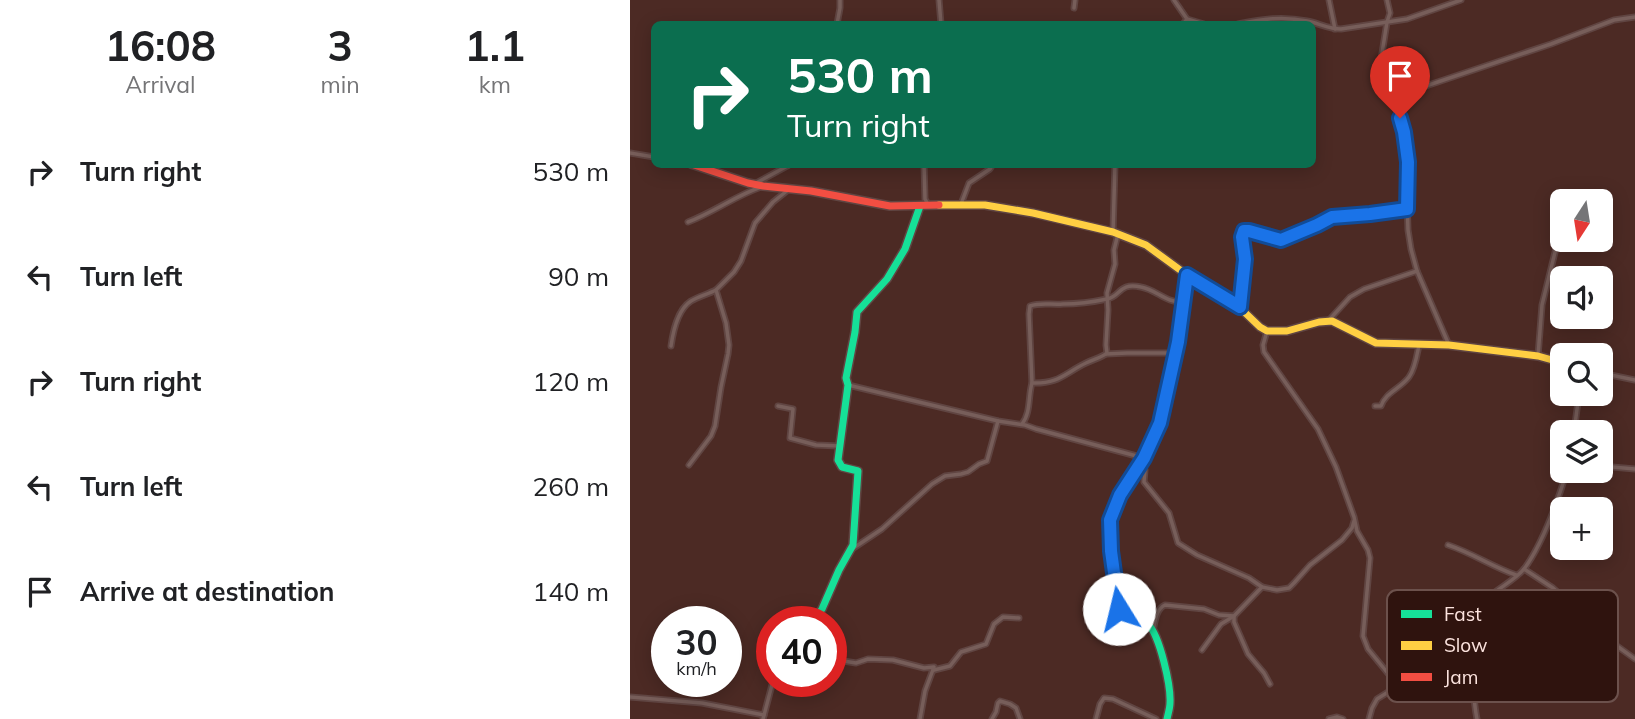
<!DOCTYPE html>
<style>
:root{--surface:#fff;--page:#f2f2f2;--text:#202124;--muted:#757577}
body{margin:0;font-family:Mulish,sans-serif;background:var(--page);color:var(--text);height:100vh;display:flex;flex-direction:column;font-size:26px;white-space:nowrap}
*{box-sizing:border-box;margin:0}
p{font-size:23px;color:var(--muted)}
.icon{flex:none;width:38px;height:38px;fill:none;stroke:currentColor;stroke-width:2;stroke-linecap:round;stroke-linejoin:round}
.map{position:relative;flex:1;overflow:hidden}
.side{display:flex;flex-direction:column;background:var(--surface);width:630px}
.side>*{flex:none}
.guide{position:absolute;left:21px;top:21px;width:665px;height:147px;border-radius:10px;box-shadow:0 4px 18px #0003;background:#0b6e4f;color:#fff;overflow:hidden}
.needle{width:46px;rotate:192deg}
.fabs{position:absolute;left:920px;top:189px;display:grid;gap:14px}
.fabs a{display:grid;place-items:center;width:63px;height:63px;border-radius:10px;background:var(--surface);box-shadow:0 4px 18px #0003;font-size:35px}
.speed{position:absolute;left:21px;top:606px;display:flex;gap:14px;font-size:35px;font-weight:700;text-align:center}
.speed>*{display:grid;place-content:center;width:91px;height:91px;border-radius:50%;background:var(--surface);box-shadow:0 4px 18px #0003;line-height:1}
.speed small{font-size:18px;font-weight:400}
.speed .limit{border:10px solid #d22;background:#fff;color:#111}
.pin{position:absolute;display:grid;place-items:center;width:60px;height:60px;color:#fff;margin:-72px -30px;border-radius:50% 50% 50% 0;rotate:-45deg;box-shadow:0 0 7px #0007}
.pin .icon{rotate:45deg}
.me{position:absolute;width:77px;margin:-38px;rotate:351deg;stroke-linejoin:round;filter:drop-shadow(0 0 5px #0008)}
.turn{display:flex;align-items:center;gap:24px;height:147px;padding:0 21px;font-size:32px}
.turn .icon{width:91px;height:91px;stroke-width:2.5}
.turn b{display:block;font-size:49px;line-height:60px}
.eta{display:flex;justify-content:space-evenly;align-items:center;height:119px;text-align:center}
.eta b{font-size:42px;font-weight:700;line-height:49px}
ul{padding:0;list-style:none}
li{display:flex;align-items:center;gap:21px;height:105px;padding:0 21px}
li div{flex:1}
li b{display:block;font-size:26px}
li em{font-style:normal}
main{display:flex;flex:1;min-height:0}
.map>svg:first-child{display:block}
.lines{fill:none;stroke-linecap:round;stroke-linejoin:round}
.street-casing{stroke:#604542;stroke-width:7}
.fast-casing{stroke:#604542;stroke-width:10}
.slow-casing{stroke:#604542;stroke-width:10}
.jam-casing{stroke:#604542;stroke-width:10}
.street{stroke:#775e5a;stroke-width:3.5}
.fast{stroke:#16e098;stroke-width:7}
.slow{stroke:#ffcf43;stroke-width:7}
.jam{stroke:#f24e42;stroke-width:7}
.route-casing{stroke:#114b97;stroke-width:18}
.route{stroke:#1a73e8;stroke-width:12}
.key{fill:#2f130e;stroke:#6c514c;stroke-width:2}
.key-label{font-size:19px;fill:#fce3de}
</style>
<main>
<section class="side">
<div class="eta">
<div><b>16:08</b><p>Arrival</p></div>
<div><b>3</b><p>min</p></div>
<div><b>1.1</b><p>km</p></div>
</div>
<ul>
<li><svg class="icon" aria-label="right" viewBox="0 0 24 24"><path d="M7 20v-9h11M14 6l5 5-5 5"/></svg><div><b>Turn right</b></div><em>530 m</em></li>
<li><svg class="icon" aria-label="left" viewBox="0 0 24 24"><path d="M17 20v-9H6M10 6l-5 5 5 5"/></svg><div><b>Turn left</b></div><em>90 m</em></li>
<li><svg class="icon" aria-label="right" viewBox="0 0 24 24"><path d="M7 20v-9h11M14 6l5 5-5 5"/></svg><div><b>Turn right</b></div><em>120 m</em></li>
<li><svg class="icon" aria-label="left" viewBox="0 0 24 24"><path d="M17 20v-9H6M10 6l-5 5 5 5"/></svg><div><b>Turn left</b></div><em>260 m</em></li>
<li><svg class="icon" aria-label="arrive" viewBox="0 0 24 24"><path d="M6 21V4h12l-3 4 3 4H6"/></svg><div><b>Arrive at destination</b></div><em>140 m</em></li>
</ul>
</section>
<div class="map">
<svg width="1005" height="719" viewBox="0 0 1005 719">
<rect width="100%" height="100%" fill="#4c2a24"/>
<g class="lines">
<g class="street-casing">
<g id="street">
<path d="M309 0 311 24"/>
<path d="M544 0 557 19 574 24"/>
<path d="M699 0 705 29"/>
<path d="M757 0 760 13 757 22 749 72 751 80 770 118 774 132 778 161 777 199 778 230 781 249 787 271 819 345"/>
<path d="M444 8 445 0"/>
<path d="M207 24 210 8V0"/>
<path d="M553 24 557 19"/>
<path d="M608 24C633 19 652 16 677 21 688 23 699 29 711 29L777 19 831 0"/>
<path d="M760 98 921 44 984 20 1005 17"/>
<path d="M0 153 24 157"/>
<path d="M294 164 295 199 299 206"/>
<path d="M126 183 161 164"/>
<path d="M331 204 339 183 360 169 363 164"/>
<path d="M58 222C84 212 105 196 131 187"/>
<path d="M483 232 485 164"/>
<path d="M610 308 615 259 612 237 614 231H619L651 240 687 225 702 217 777 209"/>
<path d="M699 320 720 297 734 289 787 271"/>
<path d="M637 331 633 345 634 352 688 429 706 467 724 517 727 531 738 550 740 558 733 636 738 649 761 677 763 689"/>
<path d="M41 346C43 332 47 310 61 301 68 297 78 294 86 290"/>
<path d="M476 354 497 353H545"/>
<path d="M908 356 912 305 930 232"/>
<path d="M971 373 1005 380"/>
<path d="M402 383 399 314 400 306C411 302 421 305 433 304 447 304 463 302 477 299 491 297 488 282 511 287 527 290 536 303 553 302"/>
<path d="M218 385 368 421 395 425 406 429 514 458"/>
<path d="M148 406 163 409 160 438 186 445 209 446"/>
<path d="M745 406H751C756 392 770 389 779 377 785 369 787 355 789 345"/>
<path d="M392 424C401 413 398 396 402 383 429 384 435 373 456 363 464 359 471 358 477 353L476 345 478 310 477 293 485 264 484 250 488 234"/>
<path d="M944 432 949 394"/>
<path d="M509 464 515 470 514 482 539 513 548 543 567 555 619 578 632 587 647 590 659 588 664 583 680 565 712 540 722 528 724 521"/>
<path d="M59 465 81 436 85 426 91 387 98 354 99 345 96 323 86 290 104 272 111 261 125 223 143 202 158 190"/>
<path d="M971 466 1005 469"/>
<path d="M818 545C842 553 863 567 886 575"/>
<path d="M222 549 252 529 302 484 315 476 331 474 338 472 349 464 357 461 368 421"/>
<path d="M894 569 923 588 940 603 951 609 987 646 1005 659"/>
<path d="M523 631C525 622 526 609 535 605L574 609 589 615 604 616V622L618 654 634 673 640 684"/>
<path d="M572 650 591 624 604 616 632 587"/>
<path d="M201 659 226 663 238 659 263 660 294 668 304 667 295 691 290 719"/>
<path d="M304 670 320 666 331 652 356 644 364 624 373 617 389 618"/>
<path d="M0 697 72 703 134 715"/>
<path d="M133 719 143 681"/>
<path d="M362 719 366 712 368 703 370 701 380 704 386 708 390 719"/>
<path d="M466 719 470 704 474 698 483 699 526 719"/>
<path d="M699 719 707 717 713 719"/>
<path d="M739 719 742 708 747 699 763 689 844 677"/>
<path d="M847 719C842 695 844 669 844 644 845 634 844 622 847 612 854 594 882 584 894 569 912 545 928 500 937 471"/>
</g>
</g>
<g class="fast-casing">
<g id="fast">
<path d="M183 621 192 609 209 570 223 545 228 471 212 467 208 460 218 385 216 378 225 332 227 312 257 279 275 249 290 206"/>
<path d="M537 719C538 714 540 708 540 703 541 686 530 636 518 624 510 617 498 618 490 609L480 532V520L484 508 499 479 514 458 530 423 548 342 557 275"/>
</g>
</g>
<g class="slow-casing">
<path id="slow" d="M309 205H355L403 213 483 232 516 245 557 275 606 304 630 327 637 331H657L689 322 702 321 746 343 819 345 908 356 933 363"/>
</g>
<g class="jam-casing">
<path id="jam" d="M61 164 118 183 133 186 181 191 260 206 309 205"/>
</g>
<use href="#street" class="street"/>
<use href="#fast" class="fast"/>
<use href="#slow" class="slow"/>
<use href="#jam" class="jam"/>
</g>
<g class="lines">
<g class="route-casing">
<path id="route" d="M489 609 481 551 480 520 490 495 514 458 530 423 548 342 557 275 610 307 615 259 612 237 614 231H619L651 240 687 225 702 217 740 214 777 209 778 162 774 132 770 118"/>
</g>
<use href="#route" class="route"/>
</g>
<rect x="757" y="590" width="231" height="112" rx="10" class="key"/>
<rect x="771" y="610" width="31" height="8" fill="#16e098"/>
<rect x="771" y="641" width="31" height="9" fill="#ffcf43"/>
<rect x="771" y="673" width="31" height="8" fill="#f24e42"/>
<g class="key-label">
<text x="814" y="621">Fast</text>
<text x="814" y="652">Slow</text>
<text x="814" y="684">Jam</text>
</g>
</svg>
<div class="fabs">
<a><svg class="needle" viewBox="-14 -14 28 28"><path d="M0-13l5 13h-10z" fill="#e53935"/><path d="M0 13l5-13h-10z" fill="#757577"/></svg></a>
<a><svg class="icon" aria-label="sound" viewBox="0 0 24 24"><path d="M4 9h4l5-4v14l-5-4H4zM17 9q2 3 0 6"/></svg></a>
<a><svg class="icon" aria-label="search" viewBox="0 0 24 24"><circle cx="10" cy="10" r="6"/><path d="M15 15l6 6"/></svg></a>
<a><svg class="icon" aria-label="layers" viewBox="0 0 24 24"><path d="M12 4l9 5-9 5-9-5zM3 14l9 5 9-5"/></svg></a>
<a>+</a>
</div>
<div class="speed"><div>30<small>km/h</small></div><div class="limit">40</div></div>
<div class="pin" style="left:770px;top:118px;background:#d93025"><svg class="icon" aria-label="arrive" viewBox="0 0 24 24"><path d="M6 21V4h12l-3 4 3 4H6"/></svg></div>
<svg class="me" style="left:489px;top:609px" viewBox="-20 -20 40 40"><circle r="19" fill="#fff"/><path d="M0-13L10 11 0 6-10 11z" fill="#1a73e8"/></svg>
<div class="guide">
<div class="turn"><svg class="icon" aria-label="right" viewBox="0 0 24 24"><path d="M7 20v-9h11M14 6l5 5-5 5"/></svg><div><b>530 m</b>Turn right</div></div>
</div>
</div>
</main>
